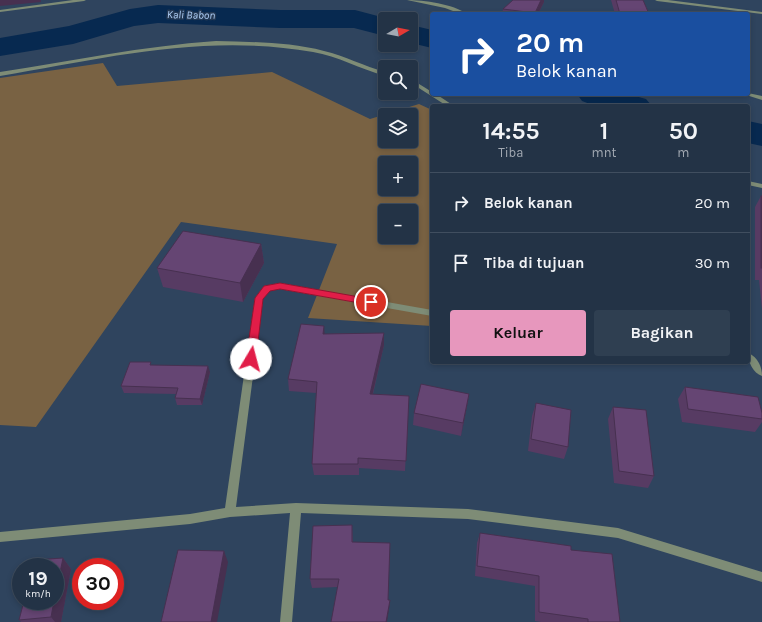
<!DOCTYPE html>
<html lang="id">
<meta charset="utf-8">
<style>
:root{--surface:#233346;--page:#2f3f51;--text:#f1f3f6;--muted:#a3aab3;--line:#404e5f;--accent:#e797bd}
body{margin:0;font-family:Karla,sans-serif;background:var(--page);color:var(--text);height:100vh;display:flex;flex-direction:column;font-size:15px;white-space:nowrap}
*{box-sizing:border-box;margin:0}
p{font-size:13px;color:var(--muted)}
.icon{flex:none;width:22px;height:22px;fill:none;stroke:currentColor;stroke-width:2;stroke-linecap:round;stroke-linejoin:round}
.map{position:relative;flex:1;overflow:hidden}
.details{position:absolute;left:430px;top:104px;width:320px;height:260px;display:flex;flex-direction:column;background:var(--surface);border-radius:4px;box-shadow:0 2px 6px #0003,0 0 0 1px var(--line)}
.details>*{flex:none}
.hud{position:absolute;left:430px;top:12px;width:320px;height:84px;border-radius:4px;box-shadow:0 2px 6px #0003,0 0 0 1px var(--line);background:#1a4fa0;color:#fff;overflow:hidden}
.needle{width:26px;rotate:80deg}
.fabs{position:absolute;left:378px;top:12px;display:grid;gap:8px}
.fabs a{display:grid;place-items:center;width:40px;height:40px;border-radius:4px;background:var(--surface);box-shadow:0 2px 6px #0003,0 0 0 1px var(--line);font-size:20px}
.speed{position:absolute;left:12px;top:558px;display:flex;gap:8px;font-size:20px;font-weight:700;text-align:center}
.speed>*{display:grid;place-content:center;width:52px;height:52px;border-radius:50%;background:var(--surface);box-shadow:0 2px 6px #0003,0 0 0 1px var(--line);line-height:1}
.speed small{font-size:10px;font-weight:400}
.speed .limit{border:6px solid #d22;background:#fff;color:#111}
.pin{position:absolute;display:grid;place-items:center;width:34px;height:34px;color:#fff;margin:-17px;border:2px solid #fff;border-radius:50%;box-shadow:0 1px 4px #0007}
.me{position:absolute;width:44px;margin:-22px;rotate:8deg;stroke-linejoin:round;filter:drop-shadow(0 0 3px #0008)}
.turn{display:flex;align-items:center;gap:14px;height:84px;padding:0 20px;font-size:18px}
.turn .icon{width:52px;height:52px;stroke-width:2.5}
.turn b{display:block;font-size:28px;line-height:34px}
.eta{display:flex;justify-content:space-evenly;align-items:center;height:68px;text-align:center}
.eta b{font-size:24px;font-weight:700;line-height:28px}
.action{display:flex;gap:8px;margin-top:auto;padding:8px 20px}
.action a{flex:1;height:46px;border-radius:4px;background:var(--accent);color:#111;font-size:16px;font-weight:700;line-height:46px;text-align:center}
.action a+a{background:var(--page);color:var(--text)}
ul{padding:0;list-style:none}
li{display:flex;align-items:center;gap:12px;height:60px;padding:0 20px;border-top:1px solid var(--line)}
li div{flex:1}
li b{display:block;font-size:15px}
li em{font-style:normal}
.map>svg:first-child{display:block}
.green{fill:#796243;fill-rule:evenodd}
.lines{fill:none;stroke-linecap:round;stroke-linejoin:round}
.river{fill:#072950;fill-rule:evenodd}
.minor{fill:#7e8c76;fill-rule:evenodd}
.wall{fill:#573b63}
.shaded-wall{fill:#473050}
.building{fill:#654573;stroke:#473050}
.route{fill:#e11d48;stroke:#92132f}
.labels{text-anchor:middle;dominant-baseline:central;stroke-width:3;stroke-linejoin:round;paint-order:stroke}
.far-water-label{font-size:11px;font-style:italic;fill:#b0d0f8;stroke:#253953}
</style>
<div class="map">
<svg width="762" height="622" viewBox="0 0 762 622">
<rect width="100%" height="100%" fill="#2f445e"/>
<path class="green" d="M103 63 117 86 272 72 370 119 419 104 432 110V326L308 318 337 244 181 222 36 427 0 425V78ZM385 115H411V141H385ZM385 163H411V189H385ZM385 211H411V237H385Z"/>
<g class="lines">
<g class="river">
<path d="M158 5 280 10H355L389 19H385V36L354 28H280L158 23 134 26 73 44 0 56V38L69 26 130 9Z"/>
<path d="M411 25 432 30V48L411 43Z"/>
<path d="M577 94H628L646 99 652 106H595L582 101Z"/>
<path d="M748 121 762 124V146L748 143Z"/>
</g>
<g class="minor">
<path d="M73 0H86L84 1 0 12V10Z"/>
<path d="M407 0C424 0 453 4 467 14H461L445 8Z"/>
<path d="M655 0H668L762 12V14L657 1Z"/>
<path d="M216 41C252 42 289 42 324 51 345 56 364 66 385 72V76C360 69 338 56 313 52 205 33 106 58 0 76V72C72 61 143 46 216 41Z"/>
<path d="M411 79 432 92V94H436L454 106H447L411 83Z"/>
<path d="M748 93 762 96V100L743 94H748Z"/>
<path d="M748 181 762 184V188L748 185Z"/>
<path d="M280 283 432 310V316L280 289 269 290 263 299 236 507 296 503 468 509 618 528 762 572V582L618 538 468 519 301 513 292 622H280L290 513 230 517 190 524 0 542V532L190 514 225 508 255 298 264 286Z"/>
<path d="M748 353C758 357 762 367 762 376 753 373 748 362 748 353Z"/>
</g>
</g>
<g class="wall">
<path d="M611 0H643L649 14H615Z"/>
<path d="M544 2 538 14H502L503 9Z"/>
<path d="M761 196H762V309L759 280H755V207Z"/>
<path d="M261 244 264 263 243 302 163 287 157 268Z"/>
<path d="M384 333V345L373 394 409 396 405 471 359 468V475H314L312 464 316 393 289 391 288 379 325 334Z"/>
<path d="M153 365 210 372 202 405H177L175 398 176 394 124 393 121 386Z"/>
<path d="M685 387 762 413V422L755 432 682 422 678 399Z"/>
<path d="M469 394 467 406 461 436 413 425 414 413Z"/>
<path d="M536 403 568 447 564 459 528 451 532 416Z"/>
<path d="M613 407 654 476 648 488 614 483 608 419Z"/>
<path d="M352 525 353 542 388 600 389 609 338 587 312 588 310 579Z"/>
<path d="M480 533 571 550 620 622H541L535 621V586L475 576 477 543Z"/>
<path d="M63 558 71 569 61 622H21L19 620Z"/>
</g>
<g class="shaded-wall">
<path d="M0 0H41V2L0 6Z"/>
<path d="M541 0H544V2L538 14H535Z"/>
<path d="M261 244 264 263 243 302 240 283Z"/>
<path d="M324 326 325 337 323 334Z"/>
<path d="M384 333V345L370 405V394Z"/>
<path d="M208 366 210 372 202 405 200 399Z"/>
<path d="M469 394 467 406 461 436 463 423Z"/>
<path d="M224 551 228 562 217 622H211Z"/>
<path d="M63 558 71 569 61 622H55L51 617 54 601H55V597Z"/>
<path d="M390 600 389 609 387 622H386Z"/>
</g>
<g class="building">
<path d="M513 0H541L535 13 503 9Z"/>
<path d="M616 0H643L649 14H620Z"/>
<rect x="761" y="196" width="1" height="72"/>
<path d="M183 231 261 244 240 283 157 268Z"/>
<path d="M301 324 324 326 323 334 384 333 370 394 409 396 406 461 358 458V464H312L317 382 288 379Z"/>
<path d="M130 362H151L150 365 208 366 200 399 175 398 178 388 121 386Z"/>
<path d="M421 384 469 394 463 423 414 413Z"/>
<path d="M685 387 758 397 762 413V419L688 409Z"/>
<path d="M536 403 571 410 568 447 531 439Z"/>
<path d="M613 407 646 410 654 476 619 471Z"/>
<path d="M352 525V542L390 543 388 600H390L386 622H331L339 579H310L313 526Z"/>
<path d="M480 533 571 546V550L612 554 620 622H588V619L539 612V576L477 566Z"/>
<path d="M178 550 224 551 211 622H161Z"/>
<path d="M63 558 55 597V567H32L34 560Z"/>
<path d="M24 601H54L51 617 19 620Z"/>
</g>
<path class="route" d="M280 283 371 299 376 302 371 305 280 289 270 291 263 299 256 359 254 362H247L246 359 255 298 264 286Z"/>
<g class="labels">
<g class="far-water-label">
<text transform="translate(191 15) rotate(1)">Kali Babon</text>
</g>
</g>
</svg>
<div class="fabs">
<a><svg class="needle" viewBox="-14 -14 28 28"><path d="M0-13l5 13h-10z" fill="#e53935"/><path d="M0 13l5-13h-10z" fill="#a3aab3"/></svg></a>
<a><svg class="icon" aria-label="search" viewBox="0 0 24 24"><circle cx="10" cy="10" r="6"/><path d="M15 15l6 6"/></svg></a>
<a><svg class="icon" aria-label="layers" viewBox="0 0 24 24"><path d="M12 4l9 5-9 5-9-5zM3 14l9 5 9-5"/></svg></a>
<a>+</a>
<a>−</a>
</div>
<div class="speed"><div>19<small>km/h</small></div><div class="limit">30</div></div>
<div class="pin" style="left:371px;top:302px;background:#d93025"><svg class="icon" aria-label="arrive" viewBox="0 0 24 24"><path d="M6 21V4h12l-3 4 3 4H6"/></svg></div>
<svg class="me" style="left:251px;top:359px" viewBox="-20 -20 40 40"><circle r="19" fill="#fff"/><path d="M0-13L10 11 0 6-10 11z" fill="#e11d48"/></svg>
<div class="hud">
<div class="turn"><svg class="icon" aria-label="right" viewBox="0 0 24 24"><path d="M7 20v-9h11M14 6l5 5-5 5"/></svg><div><b>20 m</b>Belok kanan</div></div>
</div>
<section class="details">
<div class="eta">
<div><b>14:55</b><p>Tiba</p></div>
<div><b>1</b><p>mnt</p></div>
<div><b>50</b><p>m</p></div>
</div>
<ul>
<li><svg class="icon" aria-label="right" viewBox="0 0 24 24"><path d="M7 20v-9h11M14 6l5 5-5 5"/></svg><div><b>Belok kanan</b></div><em>20 m</em></li>
<li><svg class="icon" aria-label="arrive" viewBox="0 0 24 24"><path d="M6 21V4h12l-3 4 3 4H6"/></svg><div><b>Tiba di tujuan</b></div><em>30 m</em></li>
</ul>
<div class="action"><a>Keluar</a><a>Bagikan</a></div>
</section>
</div>
